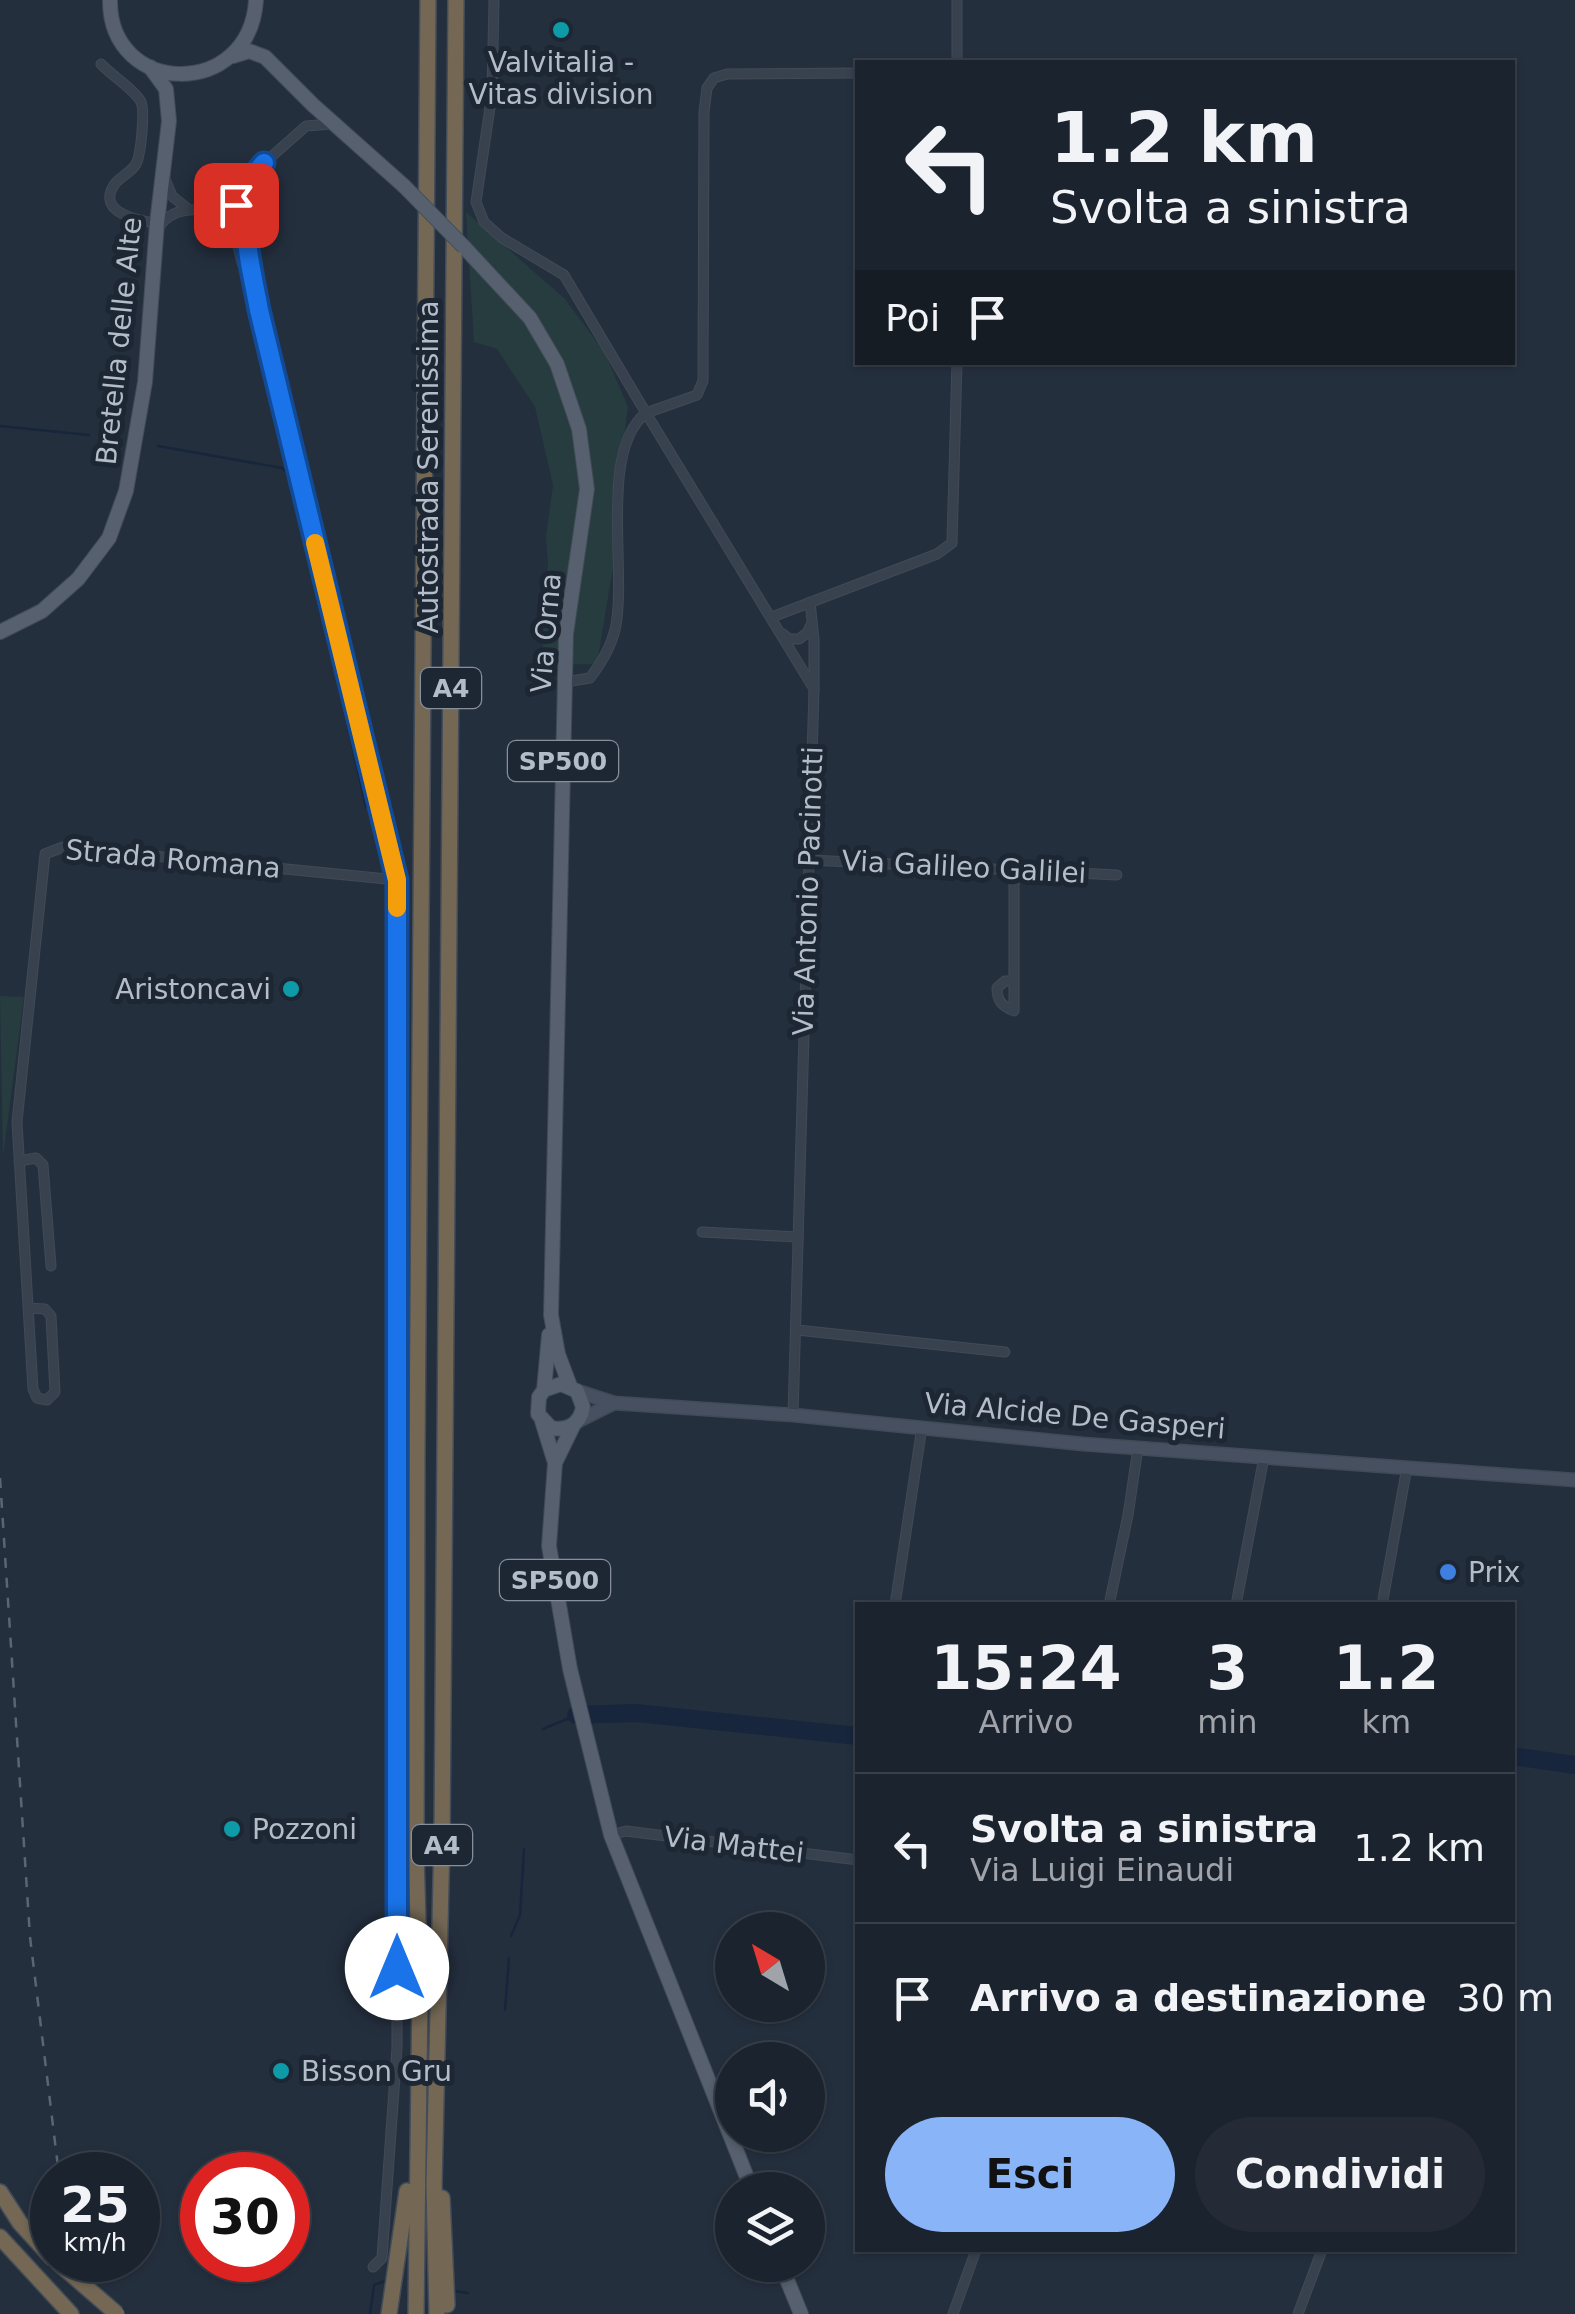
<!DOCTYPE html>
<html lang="it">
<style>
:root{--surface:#1b232e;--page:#242b36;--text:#f1f3f6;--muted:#a0a4aa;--line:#39404a;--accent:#8ab4f8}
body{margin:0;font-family:"DejaVu Sans",sans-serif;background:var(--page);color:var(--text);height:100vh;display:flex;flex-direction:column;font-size:38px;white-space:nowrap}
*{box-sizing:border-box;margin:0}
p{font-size:32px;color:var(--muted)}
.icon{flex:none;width:55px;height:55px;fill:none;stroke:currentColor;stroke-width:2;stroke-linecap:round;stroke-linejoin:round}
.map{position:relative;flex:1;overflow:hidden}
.details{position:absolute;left:855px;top:1602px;width:660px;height:650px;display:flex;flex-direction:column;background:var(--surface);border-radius:0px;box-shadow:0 2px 8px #0004,0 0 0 2px var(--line)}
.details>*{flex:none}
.hud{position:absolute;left:855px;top:60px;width:660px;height:305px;border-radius:0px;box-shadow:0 2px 8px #0004,0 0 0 2px var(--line);background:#1b232e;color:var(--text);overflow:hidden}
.needle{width:65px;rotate:322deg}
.fabs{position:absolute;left:715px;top:1912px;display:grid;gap:20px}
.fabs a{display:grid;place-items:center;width:110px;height:110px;border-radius:50%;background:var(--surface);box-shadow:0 2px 8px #0004,0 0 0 2px var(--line);font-size:50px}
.speed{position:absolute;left:30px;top:2152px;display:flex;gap:20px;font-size:50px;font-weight:700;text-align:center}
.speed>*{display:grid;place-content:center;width:130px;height:130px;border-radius:50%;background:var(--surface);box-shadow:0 2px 8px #0004,0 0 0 2px var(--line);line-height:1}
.speed small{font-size:25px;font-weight:400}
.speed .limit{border:15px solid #d22;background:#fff;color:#111}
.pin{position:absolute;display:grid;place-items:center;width:85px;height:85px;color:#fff;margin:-42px;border-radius:20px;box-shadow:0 5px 15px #0006}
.me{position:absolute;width:110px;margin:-55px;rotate:0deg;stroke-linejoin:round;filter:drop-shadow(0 0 8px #0008)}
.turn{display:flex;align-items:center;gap:35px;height:210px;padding:0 30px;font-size:45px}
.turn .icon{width:130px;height:130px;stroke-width:2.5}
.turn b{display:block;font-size:70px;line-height:85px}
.then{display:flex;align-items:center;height:95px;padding:0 30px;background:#0003;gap:20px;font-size:38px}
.eta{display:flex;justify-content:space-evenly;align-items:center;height:170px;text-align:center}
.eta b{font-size:60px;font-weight:600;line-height:70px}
.button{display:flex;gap:20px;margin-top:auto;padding:20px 30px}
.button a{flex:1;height:115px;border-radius:60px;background:var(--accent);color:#111;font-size:40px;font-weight:600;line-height:115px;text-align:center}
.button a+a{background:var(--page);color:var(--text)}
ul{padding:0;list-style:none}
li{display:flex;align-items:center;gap:30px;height:150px;padding:0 30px;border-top:2px solid var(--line)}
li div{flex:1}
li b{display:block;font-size:38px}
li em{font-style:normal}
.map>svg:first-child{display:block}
.green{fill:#263c3f}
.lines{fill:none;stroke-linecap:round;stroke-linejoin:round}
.stream{stroke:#17263c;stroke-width:2.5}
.river{stroke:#17263c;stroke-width:18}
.street-casing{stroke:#414a57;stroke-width:11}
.secondary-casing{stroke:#414a57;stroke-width:15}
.primary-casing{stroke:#414a57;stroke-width:16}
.highway-casing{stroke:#434c59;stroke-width:18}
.street{stroke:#38414e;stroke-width:9}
.secondary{stroke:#465061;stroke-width:12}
.primary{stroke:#56606e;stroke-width:14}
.highway{stroke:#746855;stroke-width:15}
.rail{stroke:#5a6575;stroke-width:2.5;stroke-dasharray:10 10;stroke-linecap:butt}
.primary-bridge-casing{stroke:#414a57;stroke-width:16;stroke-linecap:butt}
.highway-bridge-casing{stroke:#434c59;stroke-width:18;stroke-linecap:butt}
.primary-bridge{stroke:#56606e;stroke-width:14}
.highway-bridge{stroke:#746855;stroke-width:15}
.route-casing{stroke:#114b97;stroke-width:25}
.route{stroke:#1a73e8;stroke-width:18}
.slow{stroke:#f59e0b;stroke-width:18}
.culture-dot{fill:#0f9aa8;stroke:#1d2633;stroke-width:4}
.shop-dot{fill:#3f7fe0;stroke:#1d2633;stroke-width:4}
.labels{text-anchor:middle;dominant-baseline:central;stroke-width:10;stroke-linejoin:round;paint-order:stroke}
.shield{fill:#1d2633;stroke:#878f9c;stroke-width:2.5}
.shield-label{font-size:25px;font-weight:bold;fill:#b4bcc9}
.poi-label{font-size:28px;fill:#b4bcc9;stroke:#1d2633;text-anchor:start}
.street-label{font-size:28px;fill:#b4bcc9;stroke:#1d2633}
</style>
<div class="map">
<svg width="1575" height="2314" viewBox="0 0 1575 2314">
<rect width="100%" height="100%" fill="#242f3e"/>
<g class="green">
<path d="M466 212 565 299 605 353 628 407 616 496 614 561 597 664 549 665 543 651V631L548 563 546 537 553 485 535 407 497 349 474 342Z"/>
<path d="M0 996 24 997 3 1156Z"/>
</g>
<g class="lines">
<g class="stream">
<path d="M0 426 89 435"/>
<path d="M158 446 282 468 287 472 324 619 366 807"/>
<path d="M543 1729 574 1716"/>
<path d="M511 1936 520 1915 524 1849"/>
<path d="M505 2010 509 1958"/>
<path d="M455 2291 468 2293"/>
<path d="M370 2314 374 2285 385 2281"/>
</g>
<g class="river">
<path d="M576 1715 636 1713 858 1736"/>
<path d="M1512 1756 1575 1765"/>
</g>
<g class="street-casing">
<g id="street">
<path d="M494 0 492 94 476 202 484 222 502 238 564 275 646 413C598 451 628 573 615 630 610 649 601 663 590 678L565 682"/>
<path d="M957 0V62"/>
<path d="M101 64C110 74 136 91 141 102 145 111 141 155 136 164 131 173 119 177 114 185 96 213 140 221 157 223"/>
<path d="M264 163C244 194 243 222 249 257L397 880V2048L382 2258 373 2267"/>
<path d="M262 165 306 126 331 124"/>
<path d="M165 179 172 196 188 209"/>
<path d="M159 227C175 202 213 208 235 221"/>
<path d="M251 289C237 251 224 211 252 176"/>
<path d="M772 617 937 554 952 543 957 362"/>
<path d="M783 634 789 639H799L807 633 812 623"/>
<path d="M814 689 646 413 697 395 703 381 704 112 707 88 714 78 727 74 858 73"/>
<path d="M810 860 1117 875"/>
<path d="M1014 870V981H1005L997 988C997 1001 1002 1006 1014 1011V981"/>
<path d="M19 1161 36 1158 43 1165 51 1266"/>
<path d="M702 1232 798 1237"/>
<path d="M28 1308 45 1309 51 1316 55 1392 47 1400 37 1398 33 1389C27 1300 23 1211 17 1122L45 854 63 847 397 880"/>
<path d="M797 1330 1005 1352"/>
<path d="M793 1415 814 689V639L810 602"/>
<path d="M895 1605 922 1427"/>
<path d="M1109 1605 1128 1515 1138 1448"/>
<path d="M1236 1605 1264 1457"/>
<path d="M1382 1605 1407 1467"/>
<path d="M611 1835 626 1831 858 1860"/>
<path d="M953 2314 976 2250"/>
<path d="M1298 2314 1322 2250"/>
</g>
</g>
<g class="secondary-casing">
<g id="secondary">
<path d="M577 1391 614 1403"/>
<path d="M576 1422 614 1403 793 1415 1083 1444 1575 1480"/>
</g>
</g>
<g class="primary-casing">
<g id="primary">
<path d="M110 0C109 97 250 100 256 0"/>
<path d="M233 56 249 51 265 57 313 105 404 186"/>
<path d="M464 247 530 318 557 364 579 429 587 489 566 634 551 1315 558 1354 570 1386"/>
<path d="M0 632 42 611 78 579 109 538 126 491 145 382 157 223 169 121 166 89 150 67"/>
<path d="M544 1390 561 1384 577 1391 583 1407C580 1424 568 1431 551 1428L538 1414 539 1397 544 1390 549 1335"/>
<path d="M542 1421 555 1463 549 1546 570 1669 611 1835 752 2190"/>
<path d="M555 1463 574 1424"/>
<path d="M781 2265 801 2314"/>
</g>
</g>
<g class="highway-casing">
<g id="highway">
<path d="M0 2192 20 2223 52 2258"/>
<path d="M442 2198 447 2305"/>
<path d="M0 2237 71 2314"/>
<path d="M389 2314 407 2191"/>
<path d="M416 2314 420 1990 416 1855 417 1448 428 0"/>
<path d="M437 2314 434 2185 442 1837 456 0"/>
</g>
</g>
<use href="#street" class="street"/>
<use href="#secondary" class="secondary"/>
<use href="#primary" class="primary"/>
<use href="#highway" class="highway"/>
<path class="rail" d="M0 1478 30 1937 59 2175"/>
<g class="primary-bridge-casing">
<path id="primary-bridge" d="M404 186 464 247"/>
</g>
<g class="highway-bridge-casing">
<path id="highway-bridge" d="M56 2261 117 2314"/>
</g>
<use href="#primary-bridge" class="primary-bridge"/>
<use href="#highway-bridge" class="highway-bridge"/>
</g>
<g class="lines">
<g class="route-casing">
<path id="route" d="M236 205 245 185 264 163C233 209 250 259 259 310L397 880V1968"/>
</g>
<use href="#route" class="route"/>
<path class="slow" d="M315 543 397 880V908"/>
</g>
<g class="culture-dot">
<circle cx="561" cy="30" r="10"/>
<circle cx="291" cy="989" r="10"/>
<circle cx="232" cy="1829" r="10"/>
<circle cx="281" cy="2071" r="10"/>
</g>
<circle class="shop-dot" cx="1448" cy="1572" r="10"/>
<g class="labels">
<g class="shield">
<rect x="421" y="668" width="60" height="40" rx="8"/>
<rect x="508" y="741" width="110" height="40" rx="8"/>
<rect x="500" y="1560" width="110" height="40" rx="8"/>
<rect x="412" y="1825" width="60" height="40" rx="8"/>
</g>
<g class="shield-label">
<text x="451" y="688">A4</text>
<text x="563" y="761">SP500</text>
<text x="555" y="1580">SP500</text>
<text x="442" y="1845">A4</text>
</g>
<g class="poi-label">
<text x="561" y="62" text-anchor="middle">Valvitalia -<tspan x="561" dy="32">Vitas division</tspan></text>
<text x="271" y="989" text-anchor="end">Aristoncavi</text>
<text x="1468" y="1572">Prix</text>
<text x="252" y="1829">Pozzoni</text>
<text x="301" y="2071">Bisson Gru</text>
</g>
<g class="street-label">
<text transform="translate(119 341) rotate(-84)">Bretella delle Alte</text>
<text transform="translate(428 467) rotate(-90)">Autostrada Serenissima</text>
<text transform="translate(546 633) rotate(-85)">Via Orna</text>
<text transform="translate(173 859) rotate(5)">Strada Romana</text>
<text transform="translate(964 867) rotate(3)">Via Galileo Galilei</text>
<text transform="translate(808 891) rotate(-88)">Via Antonio Pacinotti</text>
<text transform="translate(1075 1416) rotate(5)">Via Alcide De Gasperi</text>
<text transform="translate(734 1845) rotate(7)">Via Mattei</text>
</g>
</g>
</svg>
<div class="fabs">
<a><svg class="needle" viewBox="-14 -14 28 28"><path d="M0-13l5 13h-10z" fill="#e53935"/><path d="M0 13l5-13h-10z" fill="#a0a4aa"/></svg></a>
<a><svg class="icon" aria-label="sound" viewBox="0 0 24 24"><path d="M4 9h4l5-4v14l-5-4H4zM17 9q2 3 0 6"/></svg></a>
<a><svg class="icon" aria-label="layers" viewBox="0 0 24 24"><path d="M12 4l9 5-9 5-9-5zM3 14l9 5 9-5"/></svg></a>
</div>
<div class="speed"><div>25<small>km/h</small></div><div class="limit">30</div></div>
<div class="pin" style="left:236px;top:205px;background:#d93025"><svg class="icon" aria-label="arrive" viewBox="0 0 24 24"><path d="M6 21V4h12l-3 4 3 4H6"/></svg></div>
<svg class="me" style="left:397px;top:1968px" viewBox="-20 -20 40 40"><circle r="19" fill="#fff"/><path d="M0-13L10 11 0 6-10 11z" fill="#1a73e8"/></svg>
<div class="hud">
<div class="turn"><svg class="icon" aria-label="left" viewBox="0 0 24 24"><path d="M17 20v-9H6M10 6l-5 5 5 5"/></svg><div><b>1.2 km</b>Svolta a sinistra</div></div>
<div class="then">Poi<svg class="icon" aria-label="arrive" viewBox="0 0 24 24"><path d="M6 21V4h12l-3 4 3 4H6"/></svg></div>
</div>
<section class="details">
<div class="eta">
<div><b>15:24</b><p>Arrivo</p></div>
<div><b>3</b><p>min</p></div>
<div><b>1.2</b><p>km</p></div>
</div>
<ul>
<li><svg class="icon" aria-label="left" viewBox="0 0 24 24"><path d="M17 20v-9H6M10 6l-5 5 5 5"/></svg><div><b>Svolta a sinistra</b><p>Via Luigi Einaudi</p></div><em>1.2 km</em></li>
<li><svg class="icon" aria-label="arrive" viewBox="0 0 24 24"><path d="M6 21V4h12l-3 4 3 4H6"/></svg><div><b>Arrivo a destinazione</b></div><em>30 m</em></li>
</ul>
<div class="button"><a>Esci</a><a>Condividi</a></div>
</section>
</div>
